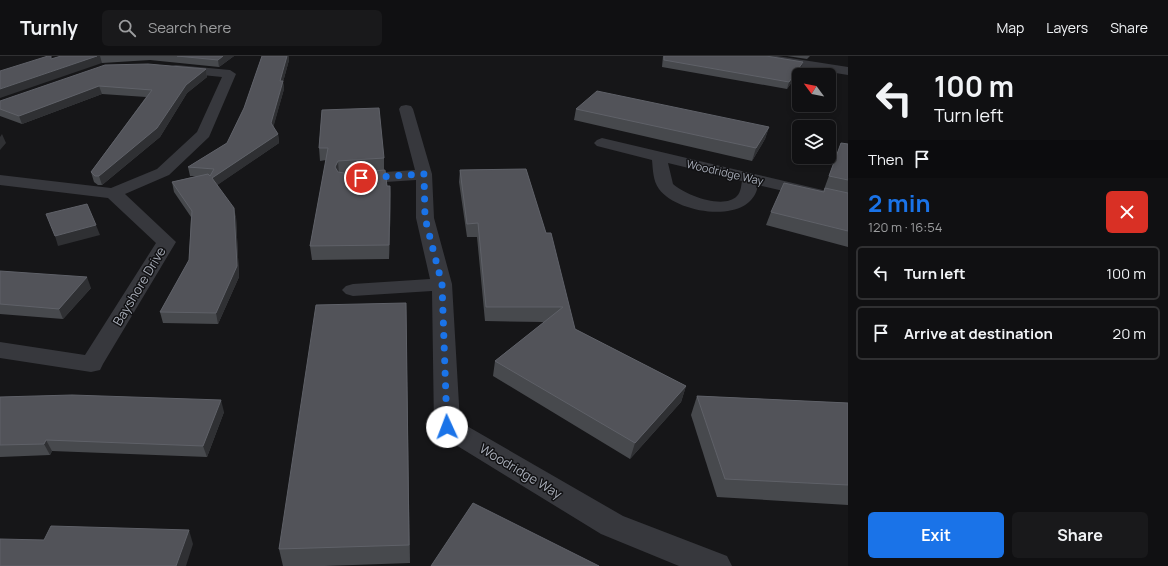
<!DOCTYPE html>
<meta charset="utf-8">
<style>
:root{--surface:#101012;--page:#19191b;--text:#f1f3f6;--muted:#9c9d9f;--line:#303032;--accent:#1a73e8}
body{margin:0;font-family:Manrope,sans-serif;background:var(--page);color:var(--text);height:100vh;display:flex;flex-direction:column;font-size:15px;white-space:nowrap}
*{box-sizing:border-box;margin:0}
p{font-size:13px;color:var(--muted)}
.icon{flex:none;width:22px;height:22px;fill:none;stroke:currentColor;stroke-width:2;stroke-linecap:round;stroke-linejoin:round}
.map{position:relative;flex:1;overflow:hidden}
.drawer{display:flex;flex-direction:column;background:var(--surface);width:320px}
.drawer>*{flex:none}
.top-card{background:#101012;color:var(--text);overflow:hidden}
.needle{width:26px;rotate:302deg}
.tools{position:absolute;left:792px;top:12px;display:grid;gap:8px}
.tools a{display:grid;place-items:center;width:44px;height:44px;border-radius:6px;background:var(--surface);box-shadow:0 2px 6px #0003,0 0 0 1px var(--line);font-size:20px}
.pin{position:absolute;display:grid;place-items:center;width:34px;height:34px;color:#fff;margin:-17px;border:2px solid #fff;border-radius:50%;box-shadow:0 1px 4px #0007}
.me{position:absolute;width:44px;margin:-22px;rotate:358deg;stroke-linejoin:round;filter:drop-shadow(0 0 3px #0008)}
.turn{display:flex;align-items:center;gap:14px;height:84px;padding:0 20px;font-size:18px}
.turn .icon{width:52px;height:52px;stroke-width:2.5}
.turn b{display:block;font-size:28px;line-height:34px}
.then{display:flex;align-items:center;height:38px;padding:0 20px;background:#0003;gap:8px;font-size:15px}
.round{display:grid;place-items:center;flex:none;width:42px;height:42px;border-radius:6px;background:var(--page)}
.summary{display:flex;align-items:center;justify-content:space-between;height:68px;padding:0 20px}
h1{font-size:24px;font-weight:700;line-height:30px;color:var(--accent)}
.button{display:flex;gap:8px;margin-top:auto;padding:8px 20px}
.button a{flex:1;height:46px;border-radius:6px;background:var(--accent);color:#fff;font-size:16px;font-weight:700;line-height:46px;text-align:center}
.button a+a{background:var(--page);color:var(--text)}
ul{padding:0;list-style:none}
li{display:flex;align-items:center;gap:12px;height:54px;margin:0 8px 6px;padding:0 12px;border:2px solid var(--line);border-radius:6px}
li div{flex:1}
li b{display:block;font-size:15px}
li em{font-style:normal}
header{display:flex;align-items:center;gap:24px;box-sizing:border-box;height:56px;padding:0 20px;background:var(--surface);border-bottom:1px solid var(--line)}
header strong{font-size:19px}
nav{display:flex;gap:22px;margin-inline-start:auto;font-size:14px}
.search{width:280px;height:36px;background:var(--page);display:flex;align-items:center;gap:10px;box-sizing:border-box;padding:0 14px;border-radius:6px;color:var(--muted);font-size:15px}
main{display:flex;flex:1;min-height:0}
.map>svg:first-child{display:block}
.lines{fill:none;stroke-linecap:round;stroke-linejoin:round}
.street{fill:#37383d;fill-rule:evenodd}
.wall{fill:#47494d}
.shaded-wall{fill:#2f3033}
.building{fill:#525359;stroke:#5f6168}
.route{stroke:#1a73e8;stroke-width:7;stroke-dasharray:0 12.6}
.labels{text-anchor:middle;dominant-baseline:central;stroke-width:3;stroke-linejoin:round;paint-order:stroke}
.far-street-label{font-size:11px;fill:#a8adb8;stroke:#111113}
.street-label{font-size:13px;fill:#a8adb8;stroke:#111113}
</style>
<header>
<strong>Turnly</strong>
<div class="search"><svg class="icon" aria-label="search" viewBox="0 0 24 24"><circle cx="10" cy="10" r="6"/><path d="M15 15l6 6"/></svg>Search here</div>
<nav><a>Map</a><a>Layers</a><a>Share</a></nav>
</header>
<main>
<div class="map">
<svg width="848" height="510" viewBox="0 0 848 510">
<rect width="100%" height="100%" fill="#161618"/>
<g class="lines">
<g class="street">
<path d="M749 0H777L848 11V19L755 4Z"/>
<path d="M176 9 230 14 236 18 209 81 169 119 125 138 176 186 103 308 100 314 91 316 0 302V286L85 299 156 187 108 142 0 129V119L111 132 157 113 197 76 222 21 172 16 170 13 172 10Z"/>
<path d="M406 49 411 50 413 53 432 118 434 162 452 228 460 366 623 460 727 500 732 510H679L601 478 438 378 434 371 432 235 353 240 346 238 342 234 346 230 353 228 430 223 416 162V124L355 128 349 127 347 123 349 119 355 118 415 114 399 53 401 50Z"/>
<path d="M602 82 848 140V150L758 129C752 170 677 158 659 133 653 125 653 114 652 104L597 90 594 87 597 84ZM668 107 742 125C741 130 741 136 737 140 724 154 685 139 673 128Z"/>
</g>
</g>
<g class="wall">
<path d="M61 0H234L219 11 150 4 102 7 52 3Z"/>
<path d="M262 0H289V4L283 26 284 33 273 71 278 78 279 87 217 129 236 161 239 221 218 268 163 267 160 256 189 204 191 161 174 136 172 126 196 120H190L188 111 227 87 244 52Z"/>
<path d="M663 0H766L801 13 787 33 662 11Z"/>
<path d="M787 0H810L807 3Z"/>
<path d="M206 13 207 21 187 37 160 81 102 129H98L94 126 91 116 146 41 102 38 22 68 0 60V45Z"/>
<path d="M576 53 769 71 765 83 752 105 574 64Z"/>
<path d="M322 54 384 102V114L387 130H390L391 143 389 203 312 204 310 190 326 104 320 105 319 92Z"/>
<path d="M841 87 848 88V191L766 169 771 156 823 136Z"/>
<path d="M526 113 575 273 686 330 681 346 630 403 493 320 495 305 544 266 485 265 477 181H467L459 126 460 114Z"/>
<path d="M0 215 91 232 63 263 0 258Z"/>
<path d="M406 247 410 507 325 510H283L279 493Z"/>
<path d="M697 340 848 347V449L717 441 691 359Z"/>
<path d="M0 341 224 356 207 401 52 395 50 399 0 401Z"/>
</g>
<g class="shaded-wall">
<path d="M97 0H100L102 7 0 42V33Z"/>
<path d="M223 0H234L219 11 218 4Z"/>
<path d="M287 0H289V4L283 26 284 33 272 76 271 67 280 25Z"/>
<path d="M803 6 801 13 787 33 789 26Z"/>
<path d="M206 13 207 21 187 37 160 81 102 129 99 120 186 29Z"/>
<path d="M99 30 102 38 22 68 19 60Z"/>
<path d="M769 71 765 83 752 105 756 92Z"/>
<path d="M2 78 6 87 0 94V81Z"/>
<path d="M278 78 279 87 213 132 212 122Z"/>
<path d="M338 105 339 118 335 111Z"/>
<path d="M390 130 391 143 389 203V189Z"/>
<path d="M234 152 236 161 239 221 218 268 216 257Z"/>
<path d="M96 169 100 179 58 190 55 180Z"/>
<path d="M87 221 91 232 63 263 59 253Z"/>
<path d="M686 330 681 346 630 403 635 387Z"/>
<path d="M221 344 224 356 207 401 203 390Z"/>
<path d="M46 384 52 395 50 399 44 388Z"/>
<path d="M189 474 193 488 186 510H176Z"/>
</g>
<g class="building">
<path d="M48 0H51V3L61 0H97L0 33V15Z"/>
<path d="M177 0H223L218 4Z"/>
<path d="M262 0H287L280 25H283L271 67 278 78 212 122 234 152 237 210 216 257 160 256 189 204 192 155 172 126 208 118 210 120 214 113 188 111 227 87 244 52Z"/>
<path d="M664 0H766L803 6 789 26 664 4Z"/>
<path d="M148 8 206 13 186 29 157 72 99 120H95L91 116 152 34 99 30 19 60 0 53V45L105 9Z"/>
<path d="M597 35 769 71 756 92 576 53Z"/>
<path d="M379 52 384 102 338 105 335 111 338 116 344 117 385 114 387 130H390L389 189 310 190 328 92H319L322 54Z"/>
<path d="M841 87 848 88V124L829 120Z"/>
<path d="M526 113 546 177H551L575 273 686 330 635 387 495 305 563 251H486L478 167 467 168 460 114Z"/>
<path d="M784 127 824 136 825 132 848 137V175L771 156Z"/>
<path d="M87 148 96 169 55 180 46 158Z"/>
<path d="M0 215 87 221 59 253 0 248Z"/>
<path d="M406 247 409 489 279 493 316 249Z"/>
<path d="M72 339 221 344 203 390 46 384 44 388 0 389V341Z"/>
<path d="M697 340 848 347V429L725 423Z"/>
<path d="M473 447 599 510H431Z"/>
<path d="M51 470 189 474 176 510H0V483L44 484Z"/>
</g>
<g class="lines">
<path class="route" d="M361 122 424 118 425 162 442 228 447 371"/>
</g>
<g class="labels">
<g class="far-street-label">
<text transform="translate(725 116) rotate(13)">Woodridge Way</text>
</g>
<g class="street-label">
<text transform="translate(139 230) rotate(-59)">Bayshore Drive</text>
<text transform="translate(521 415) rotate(31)">Woodridge Way</text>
</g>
</g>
</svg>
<div class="tools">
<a><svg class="needle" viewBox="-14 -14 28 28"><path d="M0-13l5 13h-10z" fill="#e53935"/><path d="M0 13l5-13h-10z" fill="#9c9d9f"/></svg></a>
<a><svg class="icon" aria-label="layers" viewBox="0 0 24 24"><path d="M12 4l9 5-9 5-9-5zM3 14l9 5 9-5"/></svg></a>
</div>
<div class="pin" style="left:361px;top:122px;background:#d93025"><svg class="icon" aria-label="arrive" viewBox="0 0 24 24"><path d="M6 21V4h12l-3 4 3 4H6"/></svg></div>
<svg class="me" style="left:447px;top:371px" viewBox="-20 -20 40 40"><circle r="19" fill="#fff"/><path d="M0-13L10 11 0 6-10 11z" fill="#1a73e8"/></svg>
</div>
<section class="drawer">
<div class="top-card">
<div class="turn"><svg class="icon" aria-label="left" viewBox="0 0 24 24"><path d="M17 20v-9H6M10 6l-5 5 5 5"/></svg><div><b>100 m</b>Turn left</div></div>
<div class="then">Then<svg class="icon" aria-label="arrive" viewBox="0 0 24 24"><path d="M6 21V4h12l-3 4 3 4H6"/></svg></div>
</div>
<div class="summary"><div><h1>2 min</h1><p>120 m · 16:54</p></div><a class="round" style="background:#d93025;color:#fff"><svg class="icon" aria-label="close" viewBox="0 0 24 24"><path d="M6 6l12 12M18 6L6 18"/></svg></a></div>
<ul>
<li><svg class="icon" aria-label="left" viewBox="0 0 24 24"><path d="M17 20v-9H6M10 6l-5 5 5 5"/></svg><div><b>Turn left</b></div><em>100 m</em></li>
<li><svg class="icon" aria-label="arrive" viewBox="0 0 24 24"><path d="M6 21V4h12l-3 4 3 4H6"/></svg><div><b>Arrive at destination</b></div><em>20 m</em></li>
</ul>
<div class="button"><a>Exit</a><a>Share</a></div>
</section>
</main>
